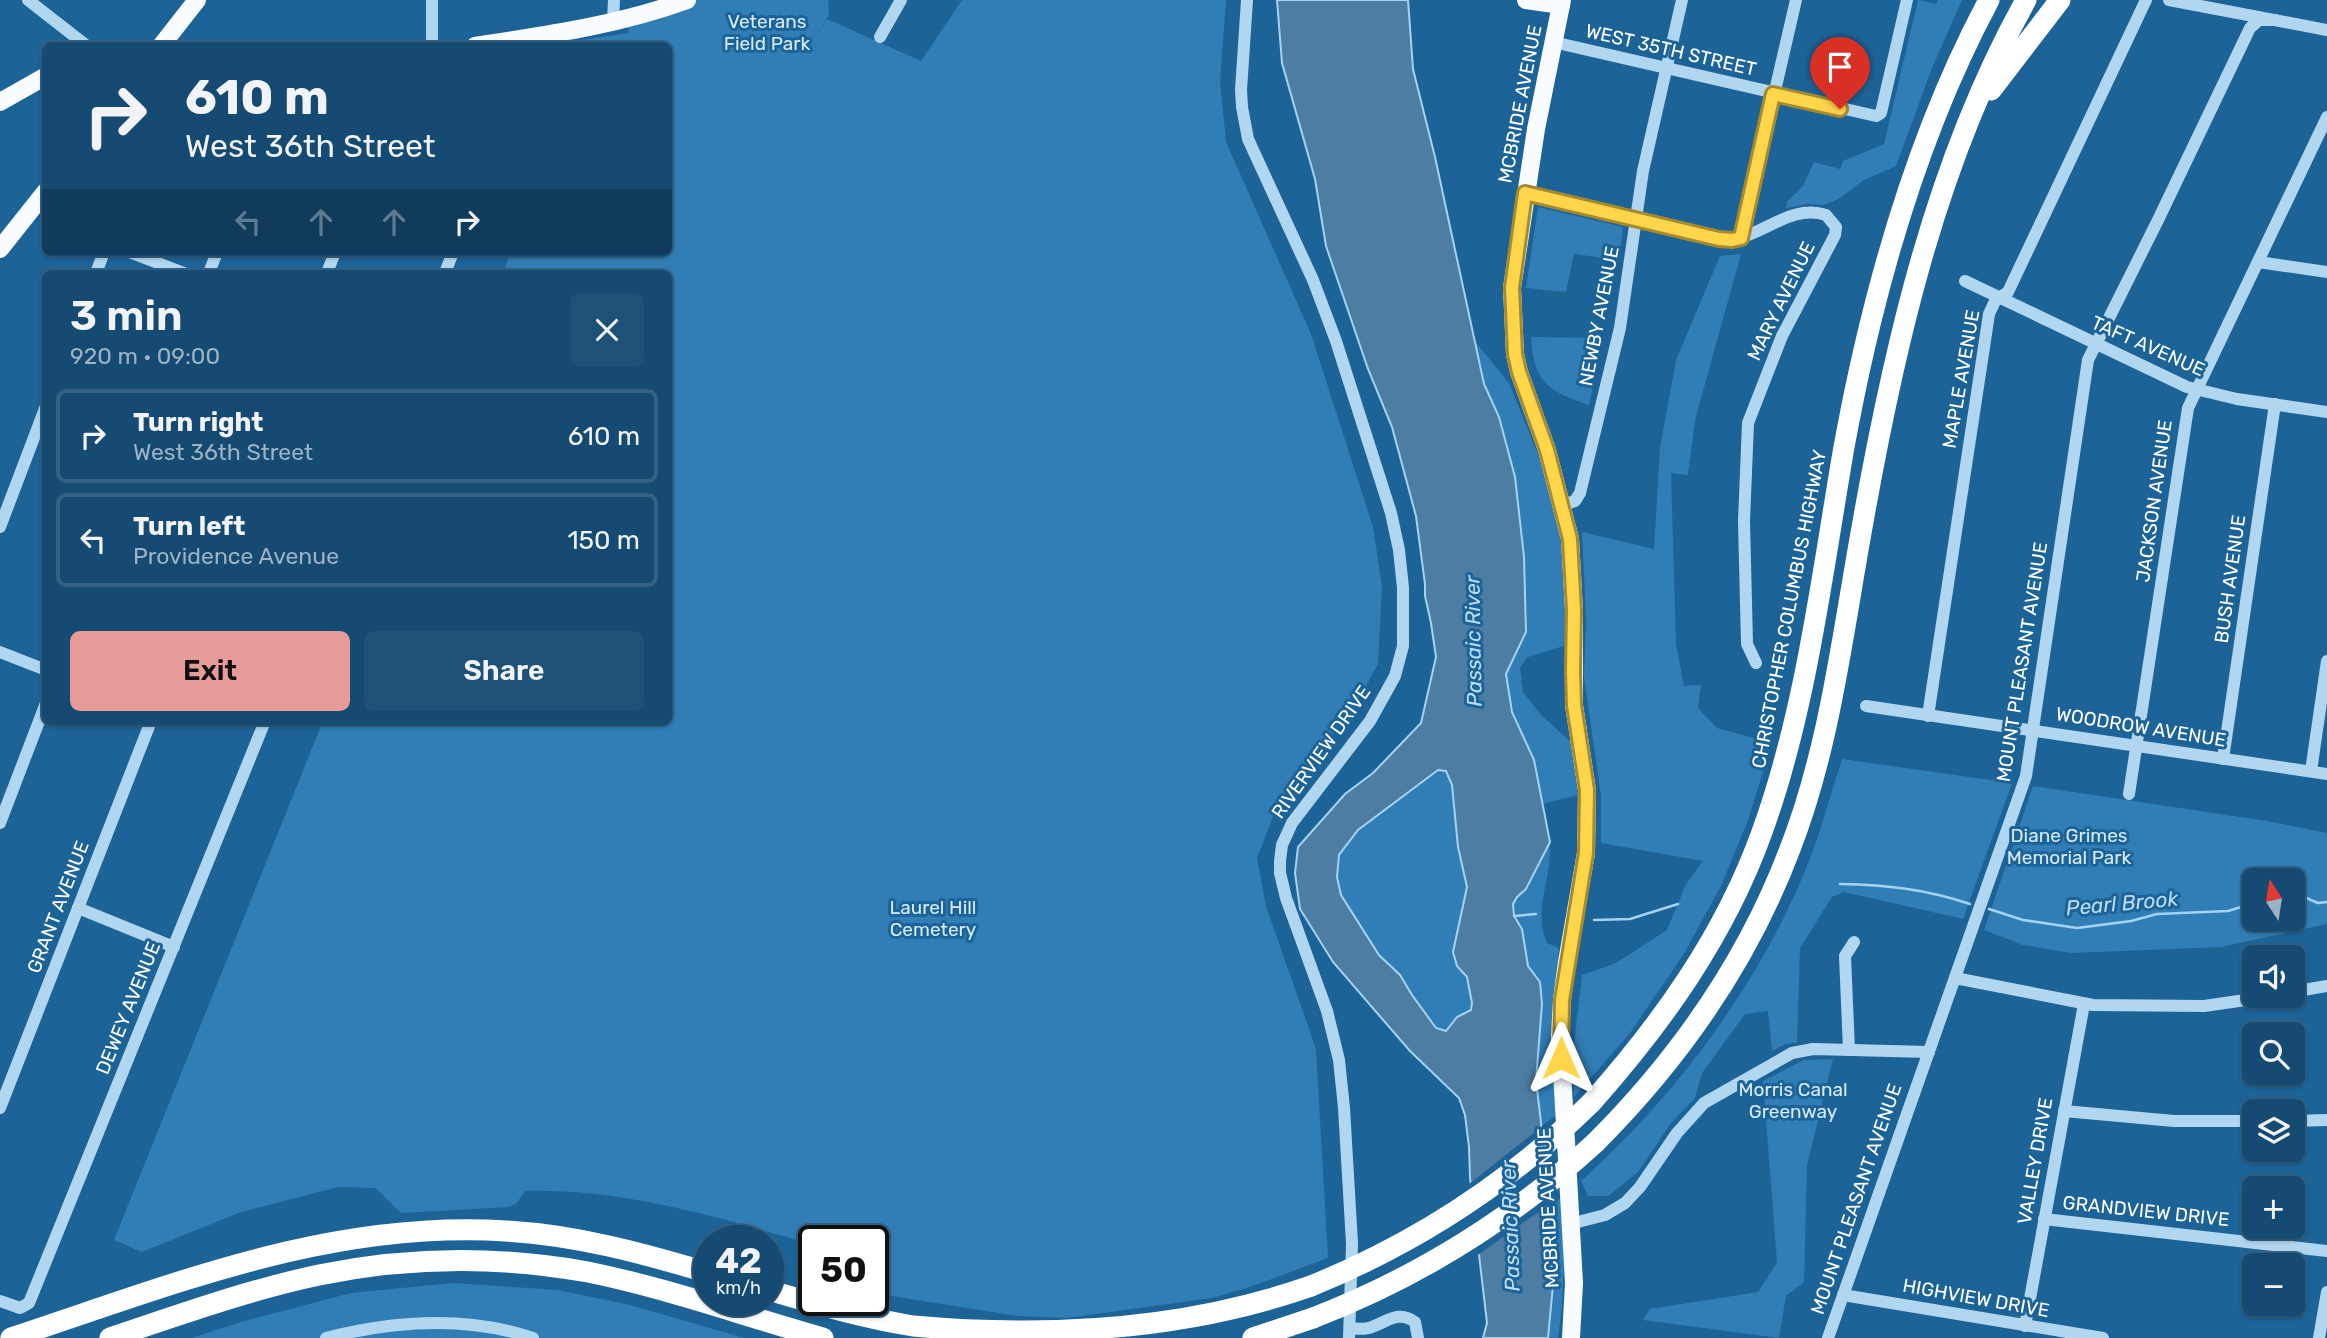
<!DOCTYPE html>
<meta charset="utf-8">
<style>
:root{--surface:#154a72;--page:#1e5177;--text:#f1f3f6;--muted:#9db3c4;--line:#346284;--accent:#e69b98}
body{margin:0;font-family:Rubik,sans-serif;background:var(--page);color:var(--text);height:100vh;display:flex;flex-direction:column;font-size:26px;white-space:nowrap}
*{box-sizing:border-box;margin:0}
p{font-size:23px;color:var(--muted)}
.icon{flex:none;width:38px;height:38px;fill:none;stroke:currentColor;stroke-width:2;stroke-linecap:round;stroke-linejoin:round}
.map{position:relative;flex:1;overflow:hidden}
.drawer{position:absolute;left:42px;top:270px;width:630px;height:455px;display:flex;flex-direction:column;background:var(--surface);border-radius:10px;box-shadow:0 2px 5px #0004,0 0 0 2px var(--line)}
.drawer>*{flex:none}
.hud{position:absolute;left:42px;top:42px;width:630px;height:214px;border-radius:10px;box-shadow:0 2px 5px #0004,0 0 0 2px var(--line);background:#154a72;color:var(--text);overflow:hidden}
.needle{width:46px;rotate:348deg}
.tools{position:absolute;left:2242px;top:868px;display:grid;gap:14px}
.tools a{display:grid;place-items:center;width:63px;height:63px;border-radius:10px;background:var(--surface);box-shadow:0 2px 5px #0004,0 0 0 2px var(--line);font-size:35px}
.speed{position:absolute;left:693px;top:1225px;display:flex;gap:14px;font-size:35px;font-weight:700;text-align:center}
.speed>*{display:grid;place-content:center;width:91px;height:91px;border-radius:50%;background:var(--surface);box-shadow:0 2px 5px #0004,0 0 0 2px var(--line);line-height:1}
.speed small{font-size:18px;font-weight:400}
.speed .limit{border:4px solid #111;border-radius:10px;background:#fff;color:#111}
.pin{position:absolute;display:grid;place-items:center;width:60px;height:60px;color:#fff;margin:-72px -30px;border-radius:50% 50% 50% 0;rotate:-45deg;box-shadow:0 0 7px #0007}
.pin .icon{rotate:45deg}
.me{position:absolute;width:77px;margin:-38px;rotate:0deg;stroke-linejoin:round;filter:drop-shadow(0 0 5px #0008)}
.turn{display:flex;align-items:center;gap:24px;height:147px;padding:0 28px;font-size:32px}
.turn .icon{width:91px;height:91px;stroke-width:2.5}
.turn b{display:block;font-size:49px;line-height:60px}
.lanes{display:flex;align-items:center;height:66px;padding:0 28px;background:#0003;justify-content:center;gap:35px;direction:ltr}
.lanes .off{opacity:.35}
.round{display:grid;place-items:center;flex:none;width:74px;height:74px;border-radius:10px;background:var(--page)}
.summary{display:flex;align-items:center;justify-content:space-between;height:119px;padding:0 28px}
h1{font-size:42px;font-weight:600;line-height:52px}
.button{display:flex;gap:14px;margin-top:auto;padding:14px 28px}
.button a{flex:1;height:80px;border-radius:10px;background:var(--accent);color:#111;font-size:28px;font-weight:600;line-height:80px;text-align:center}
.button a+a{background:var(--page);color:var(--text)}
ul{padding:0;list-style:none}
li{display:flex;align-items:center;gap:21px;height:94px;margin:0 14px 10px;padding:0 14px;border:4px solid var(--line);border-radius:10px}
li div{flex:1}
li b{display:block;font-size:26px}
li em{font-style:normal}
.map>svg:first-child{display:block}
.green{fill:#307eb5;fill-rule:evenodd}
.water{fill:#4d7da2;stroke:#a4d3f2;stroke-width:2;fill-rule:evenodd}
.pier{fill:#1c6398}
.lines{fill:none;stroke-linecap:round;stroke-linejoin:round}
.stream{stroke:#a4d3f2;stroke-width:2.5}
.minor{stroke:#b1d6f0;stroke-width:12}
.major{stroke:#fafdff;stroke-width:18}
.highway{stroke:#fff;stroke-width:21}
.highway-bridge{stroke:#fff;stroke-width:21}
.route-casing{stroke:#a68a30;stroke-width:18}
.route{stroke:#ffd54a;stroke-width:12}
.labels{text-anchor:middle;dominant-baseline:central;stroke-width:6;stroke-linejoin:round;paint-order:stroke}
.park-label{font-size:19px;fill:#d8edfb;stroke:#1c6398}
.street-label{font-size:19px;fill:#fff;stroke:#1c6398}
.water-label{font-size:21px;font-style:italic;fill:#bddff6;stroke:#1c6398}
</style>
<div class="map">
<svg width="2327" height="1338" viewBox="0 0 2327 1338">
<rect width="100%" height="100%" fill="#1c6398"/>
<g class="green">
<path d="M698 0H828L829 15 805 54 827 19 921 61 962 0H1226L1220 82 1226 142 1311 334 1373 527 1382 587 1378 664 1360 697 1276 809 1257 858 1266 906 1316 1049 1328 1258 1253 1286 1212 1298 1067 1318 1017 1316 873 1293V1241H814V1245C721 1218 622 1188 525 1191L516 1204 508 1207 401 1213 376 1188 338 1187 241 1212 142 1252 114 1240 323 721H668V273H503L511 252H668V46L547 45 629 33 627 23Z"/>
<path d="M1918 0 1936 4 1938 0H1962L1932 68 1896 166 1864 180 1840 198 1825 205 1808 204 1786 208 1787 202 1803 186 1814 162 1840 169 1843 161 1884 144Z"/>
<path d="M1538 207 1623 227 1619 260 1574 254 1566 292 1526 288Z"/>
<path d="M1741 254 1695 420 1688 475 1671 473 1676 644 1684 686 1701 685 1698 708 1717 728 1772 743 1748 820 1722 884 1685 952 1630 1033 1574 1097V1044L1582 975 1616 963 1667 930 1686 884 1703 861 1601 843V796L1584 677 1586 621 1582 532 1654 549 1660 448 1676 360 1720 256Z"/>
<path d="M1531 337 1599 338 1602 342 1589 405C1549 392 1533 382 1531 337Z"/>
<path d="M1473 339 1509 383 1544 469 1556 513 1565 568 1567 645 1528 657 1520 667 1523 692 1541 715 1573 744 1578 795 1542 804 1534 760 1512 712 1506 674 1526 632 1524 557 1515 477 1499 417 1484 384Z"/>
<path d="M1842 759 2012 783 1963 919 1844 892 1832 897 1800 948 1797 1043 1785 1044 1772 1051 1768 1011 1745 1014 1702 1073 1695 1098 1671 1123 1638 1172 1608 1196H1588L1581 1181C1674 1098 1757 987 1805 871 1820 835 1830 796 1842 759Z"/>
<path d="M1438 770 1446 771 1452 785 1458 847 1467 887 1461 914 1457 966C1468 978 1474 993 1471 1010L1457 1017 1446 1031 1436 1028 1412 995 1400 975 1379 955 1341 895 1337 877 1339 855 1358 830Z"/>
<path d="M2033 786 2267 821 2327 833V924L2221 947 2071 953 2023 945 1984 930ZM2254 880H2292V919H2254Z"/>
<path d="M1550 842C1550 849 1550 857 1549 864 1546 890 1535 918 1547 943L1559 948 1551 1035 1556 1115 1541 1127 1536 1080 1542 1004 1540 982 1528 966 1522 929 1514 916 1513 904 1517 897 1527 889Z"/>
<path d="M1833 1059 1807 1165 1804 1282 1786 1296 1779 1338 1643 1320 1650 1309 1758 1292 1777 1263 1763 1081 1804 1060Z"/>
<path d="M1561 1198C1565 1245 1565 1291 1558 1338H1548L1553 1285 1548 1209Z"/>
<path d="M453 1283 558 1290 630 1305 744 1338H191L241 1322 351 1293Z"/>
</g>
<path class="water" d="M1277 0H1408L1413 69 1435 157 1484 384 1499 417 1515 477 1524 557 1526 632 1506 674 1512 712 1534 760 1550 842 1526 889 1517 897 1513 904 1514 916 1522 929 1528 966 1540 982 1542 1004 1536 1080 1541 1123 1553 1285 1548 1338H1483L1487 1323 1470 1178 1469 1147 1465 1115 1459 1098 1410 1051 1333 962 1300 909 1295 873 1298 847 1345 794 1373 773 1421 723 1436 657 1431 623 1425 596V584L1416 516 1392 427 1368 369 1326 246 1315 179 1282 63ZM1438 770 1446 771 1452 785 1458 847 1467 887 1453 952 1457 966 1467 977 1472 1003 1471 1010 1457 1017 1446 1031 1436 1028 1412 995 1400 975 1379 955 1341 895 1337 877 1339 855 1358 830Z"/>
<path class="pier" d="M1545 1124 1551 1203 1475 1257 1468 1185Z"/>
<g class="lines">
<g class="stream">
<path d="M1840 884C1887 885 1925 889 1970 904"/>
<path d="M2292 892 2318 903 2327 902"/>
<path d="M1989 909 2023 920 2077 928 2131 921 2157 914 2228 911 2241 907 2254 893"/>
<path d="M1514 916 1536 914"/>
<path d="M1594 920 1630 919 1678 904"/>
</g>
<g class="minor">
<path d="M28 0 87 46"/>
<path d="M1247 0 1241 90 1242 107 1248 139 1313 280 1336 341 1391 513 1399 550 1403 588V646L1395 676 1370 721 1292 823 1282 845 1280 861V873L1286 898 1327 1011 1339 1060 1344 1108 1352 1243 1349 1338"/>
<path d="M2169 0 2327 30"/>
<path d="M613 22 614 0"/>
<path d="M880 37 901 0"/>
<path d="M1553 42 1876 116 1881 113 1907 0"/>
<path d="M432 46V0"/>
<path d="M1525 193 1725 240C1761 239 1789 203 1826 215L1836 227 1835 235 1782 336 1748 423 1744 521 1747 644 1756 663"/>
<path d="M1741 238 1796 0"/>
<path d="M129 252 184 273"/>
<path d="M2258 262 2327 272"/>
<path d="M96 273 104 252"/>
<path d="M209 273 217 252"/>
<path d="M327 273 335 252"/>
<path d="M445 273 453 252"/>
<path d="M1965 281 2187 387 2237 399 2327 412"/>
<path d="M1563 505 1575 501 1580 493 1620 328 1643 171 1682 0"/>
<path d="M0 527 46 406"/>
<path d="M0 652 46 670"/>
<path d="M1866 706 2327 774"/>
<path d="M1928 716 1989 314 1995 301 2008 292 2146 0"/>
<path d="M2223 759 2275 404"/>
<path d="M2311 771 2327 661"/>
<path d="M2129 794 2188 408 2327 117"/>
<path d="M0 823 46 703"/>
<path d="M78 908 174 947"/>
<path d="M1955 978 2093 1005 2204 1006 2273 996"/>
<path d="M2292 992 2327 986"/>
<path d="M1849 1050 1845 956 1854 942"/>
<path d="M0 1108 151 721"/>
<path d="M2064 1111 2174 1121H2254"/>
<path d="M2292 1121 2327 1120"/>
<path d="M2044 1219 2327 1251"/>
<path d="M1570 1224 1605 1215 1625 1203 1640 1187 1677 1133 1704 1103 1792 1053 1813 1049 1929 1052"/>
<path d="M1843 1295 2103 1338"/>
<path d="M0 1301 20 1308 29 1303 265 721"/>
<path d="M2025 1326 2084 1004"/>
<path d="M1350 1328C1357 1329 1365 1330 1372 1327 1388 1321 1399 1310 1415 1322L1418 1338"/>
<path d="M326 1338C393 1321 467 1316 533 1338"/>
<path d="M1828 1338 2026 776 2088 360 2158 220 2250 28 2259 20H2275"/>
<path d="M2319 1338 2327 1292"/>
</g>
<g class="major">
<path d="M1526 0 1561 5"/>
<path d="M1562 0 1536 129 1512 288 1515 354 1519 372 1547 450 1570 539 1574 610V705L1587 790 1586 853 1567 962 1562 1000 1560 1036 1574 1283 1571 1338"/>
<path d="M161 46 197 0"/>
<path d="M475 46C546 35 619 25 687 0"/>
<path d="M0 102 46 76"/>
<path d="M0 249 46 191"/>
</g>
<g class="highway">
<path d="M1991 90 2060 0"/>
<path d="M1591 1103C1663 1022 1725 935 1762 832 1806 711 1822 574 1844 447 1872 294 1915 138 1989 0"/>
<path d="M1595 1143C1679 1059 1748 960 1790 849 1829 749 1842 639 1861 533 1893 351 1935 163 2026 0"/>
<path d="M768 1290C816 1304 864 1318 913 1326 1048 1338 1183 1331 1311 1286"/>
<path d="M11 1338C175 1284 330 1220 506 1231 576 1235 642 1253 709 1273"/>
<path d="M110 1338C179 1315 248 1290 319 1275 407 1257 499 1256 588 1272 667 1288 744 1316 823 1338"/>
<path d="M1253 1338 1313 1318"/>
</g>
<g class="highway-bridge">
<path d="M1311 1286C1417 1243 1509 1183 1591 1103"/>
<path d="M1313 1318C1419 1277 1511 1220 1595 1143"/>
</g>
</g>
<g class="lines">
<g class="route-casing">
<path id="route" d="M1561 1058 1562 1000 1586 853 1587 790 1574 705 1573 671 1574 610 1570 539 1547 450 1519 372 1515 354 1512 288 1525 193 1719 239 1732 240 1741 238 1773 94 1840 109"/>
</g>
<use href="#route" class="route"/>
</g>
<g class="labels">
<g class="park-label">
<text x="767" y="21">Veterans<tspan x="767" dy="22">Field Park</tspan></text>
<text x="2069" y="835">Diane Grimes<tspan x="2069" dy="22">Memorial Park</tspan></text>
<text x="933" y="907">Laurel Hill<tspan x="933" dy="22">Cemetery</tspan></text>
<text x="1793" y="1089">Morris Canal<tspan x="1793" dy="22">Greenway</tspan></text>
</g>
<g class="street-label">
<text transform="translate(1671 50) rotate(13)">WEST 35TH STREET</text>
<text transform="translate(1520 104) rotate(-79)">MCBRIDE AVENUE</text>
<text transform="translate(1781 301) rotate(-64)">MARY AVENUE</text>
<text transform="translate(1599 316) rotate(-79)">NEWBY AVENUE</text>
<text transform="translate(2148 346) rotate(24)">TAFT AVENUE</text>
<text transform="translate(1961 379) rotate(-80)">MAPLE AVENUE</text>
<text transform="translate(2154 501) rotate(-82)">JACKSON AVENUE</text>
<text transform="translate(2230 579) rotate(-82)">BUSH AVENUE</text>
<text transform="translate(1789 609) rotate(-79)">CHRISTOPHER COLUMBUS HIGHWAY</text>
<text transform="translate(2022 662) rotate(-81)">MOUNT PLEASANT AVENUE</text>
<text transform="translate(2141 727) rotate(9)">WOODROW AVENUE</text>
<text transform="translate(1321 752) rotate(-55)">RIVERVIEW DRIVE</text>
<text transform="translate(58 907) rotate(-69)">GRANT AVENUE</text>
<text transform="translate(128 1008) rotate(-68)">DEWEY AVENUE</text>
<text transform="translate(2035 1161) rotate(-80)">VALLEY DRIVE</text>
<text transform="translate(1856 1199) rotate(-71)">MOUNT PLEASANT AVENUE</text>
<text transform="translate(1548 1208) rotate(-93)">MCBRIDE AVENUE</text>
<text transform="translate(2146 1211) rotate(6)">GRANDVIEW DRIVE</text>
<text transform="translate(1976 1298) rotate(10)">HIGHVIEW DRIVE</text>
</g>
<g class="water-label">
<text transform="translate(1473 641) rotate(-91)">Passaic River</text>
<text transform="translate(2122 903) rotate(-5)">Pearl Brook</text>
<text transform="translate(1510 1226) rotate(-92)">Passaic River</text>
</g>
</g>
</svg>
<div class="tools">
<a><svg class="needle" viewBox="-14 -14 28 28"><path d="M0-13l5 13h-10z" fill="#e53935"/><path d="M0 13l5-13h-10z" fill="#9db3c4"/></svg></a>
<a><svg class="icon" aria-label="sound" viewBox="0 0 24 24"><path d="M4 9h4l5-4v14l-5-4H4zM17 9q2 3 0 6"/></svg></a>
<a><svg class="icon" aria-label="search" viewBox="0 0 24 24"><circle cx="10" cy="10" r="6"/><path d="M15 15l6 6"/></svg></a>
<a><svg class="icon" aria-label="layers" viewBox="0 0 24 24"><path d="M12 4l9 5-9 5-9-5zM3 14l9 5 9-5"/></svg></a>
<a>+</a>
<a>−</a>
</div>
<div class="speed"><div>42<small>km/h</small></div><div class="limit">50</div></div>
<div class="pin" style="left:1840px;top:109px;background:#d93025"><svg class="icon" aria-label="arrive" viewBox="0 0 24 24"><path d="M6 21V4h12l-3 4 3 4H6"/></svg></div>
<svg class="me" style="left:1561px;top:1058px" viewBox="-20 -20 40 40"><path d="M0-17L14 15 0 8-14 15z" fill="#ffd54a" stroke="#fff" stroke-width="4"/></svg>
<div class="hud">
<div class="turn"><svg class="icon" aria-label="right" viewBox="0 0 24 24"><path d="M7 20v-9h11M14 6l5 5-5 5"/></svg><div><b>610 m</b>West 36th Street</div></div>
<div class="lanes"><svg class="icon off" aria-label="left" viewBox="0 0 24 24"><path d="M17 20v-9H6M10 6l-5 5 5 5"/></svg><svg class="icon off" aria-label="ahead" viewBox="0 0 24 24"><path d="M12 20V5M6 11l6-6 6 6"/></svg><svg class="icon off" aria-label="ahead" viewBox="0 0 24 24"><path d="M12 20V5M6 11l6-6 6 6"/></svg><svg class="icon" aria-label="right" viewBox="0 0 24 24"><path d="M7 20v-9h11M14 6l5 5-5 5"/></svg></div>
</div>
<section class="drawer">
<div class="summary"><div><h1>3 min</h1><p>920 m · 09:00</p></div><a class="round"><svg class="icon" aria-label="close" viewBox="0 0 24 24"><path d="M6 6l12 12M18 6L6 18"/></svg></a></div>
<ul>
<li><svg class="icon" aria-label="right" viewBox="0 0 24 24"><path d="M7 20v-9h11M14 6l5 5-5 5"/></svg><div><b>Turn right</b><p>West 36th Street</p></div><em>610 m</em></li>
<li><svg class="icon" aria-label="left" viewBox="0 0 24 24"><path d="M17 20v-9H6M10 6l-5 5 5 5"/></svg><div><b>Turn left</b><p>Providence Avenue</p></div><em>150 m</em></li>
</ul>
<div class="button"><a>Exit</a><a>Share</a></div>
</section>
</div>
